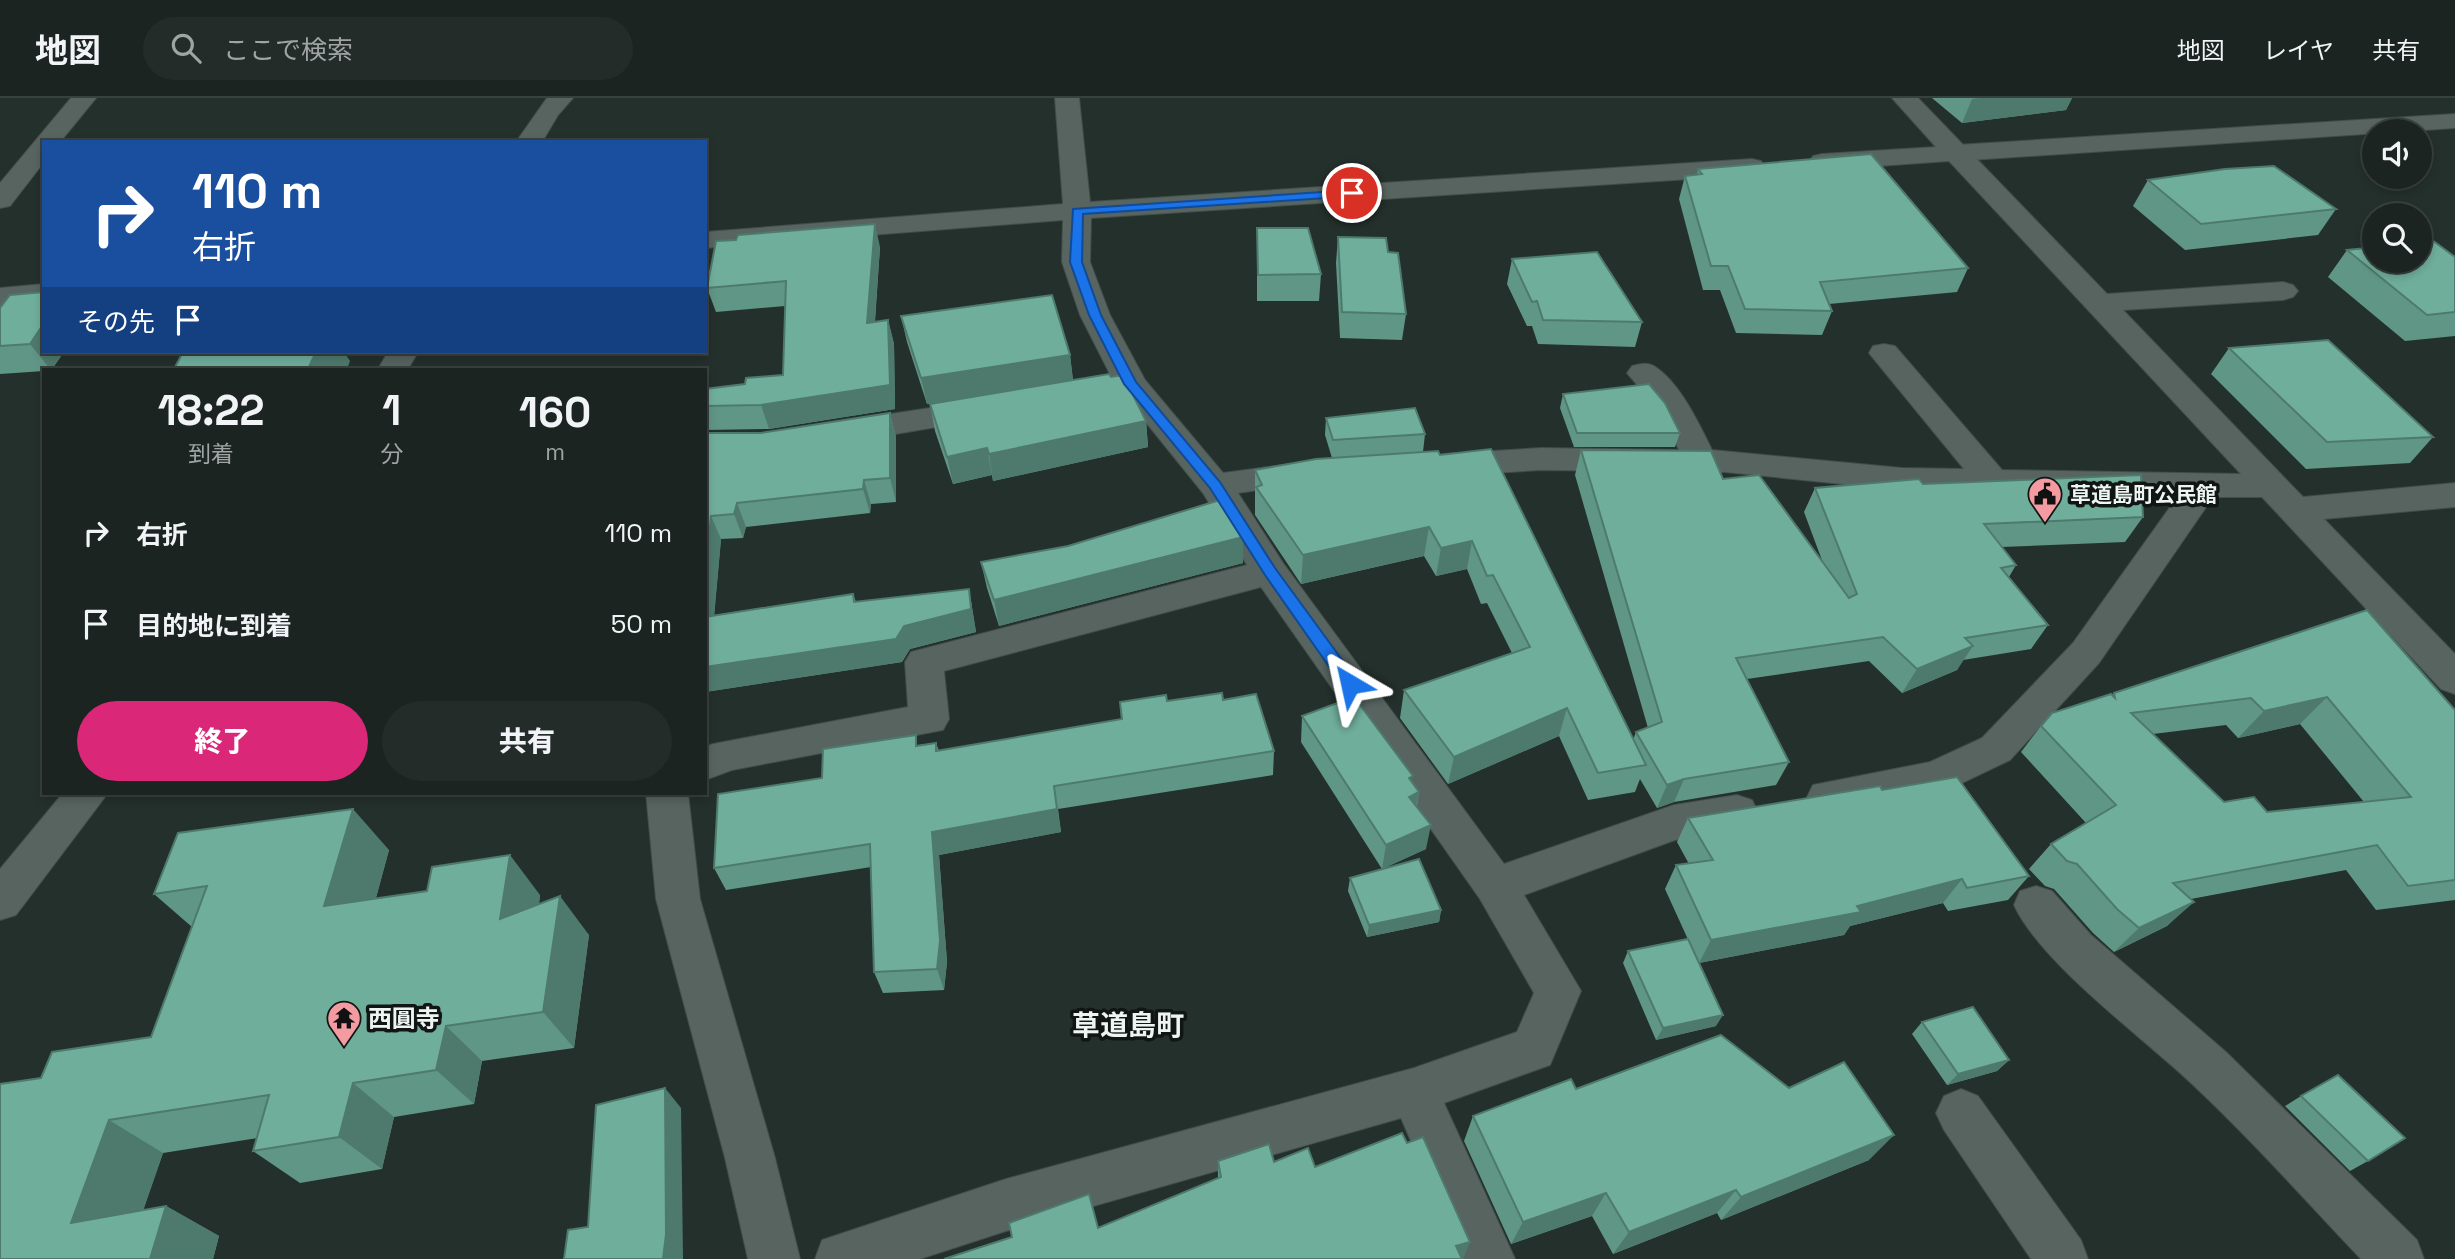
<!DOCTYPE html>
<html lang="ja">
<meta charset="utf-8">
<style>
:root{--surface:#1b2421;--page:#242c2a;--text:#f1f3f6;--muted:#a0a4a5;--line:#39413f;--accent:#db2777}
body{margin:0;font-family:"Space Grotesk","Noto Sans JP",sans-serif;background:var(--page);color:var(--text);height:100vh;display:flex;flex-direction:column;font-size:26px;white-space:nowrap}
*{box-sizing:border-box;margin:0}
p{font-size:23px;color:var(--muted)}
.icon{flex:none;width:38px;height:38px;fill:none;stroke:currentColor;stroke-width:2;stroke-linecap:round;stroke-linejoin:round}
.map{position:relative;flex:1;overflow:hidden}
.side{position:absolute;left:42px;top:270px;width:665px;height:427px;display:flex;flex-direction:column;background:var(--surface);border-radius:0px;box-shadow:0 4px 10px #0003,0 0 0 2px var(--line)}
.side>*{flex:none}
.hud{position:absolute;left:42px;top:42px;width:665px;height:214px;border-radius:0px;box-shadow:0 4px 10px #0003,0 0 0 2px var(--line);background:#1a4fa0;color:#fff;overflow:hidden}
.controls{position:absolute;left:2362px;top:21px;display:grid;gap:14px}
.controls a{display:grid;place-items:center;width:70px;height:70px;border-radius:50%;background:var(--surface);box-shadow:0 4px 10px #0003,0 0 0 2px var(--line);font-size:35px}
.pin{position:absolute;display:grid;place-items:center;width:60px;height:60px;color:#fff;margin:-30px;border:4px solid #fff;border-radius:50%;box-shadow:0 2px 7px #0007}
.me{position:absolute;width:77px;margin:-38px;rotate:324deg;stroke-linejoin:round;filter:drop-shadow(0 0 5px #0008)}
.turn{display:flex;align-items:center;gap:24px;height:147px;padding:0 35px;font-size:32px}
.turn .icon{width:91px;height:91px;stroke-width:2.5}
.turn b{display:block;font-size:49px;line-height:60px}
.then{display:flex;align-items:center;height:66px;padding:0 35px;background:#0003;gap:14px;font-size:26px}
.eta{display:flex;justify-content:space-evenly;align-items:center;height:119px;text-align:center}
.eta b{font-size:42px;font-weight:800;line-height:49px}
.primary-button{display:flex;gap:14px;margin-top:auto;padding:14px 35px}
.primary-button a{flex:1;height:80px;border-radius:42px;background:var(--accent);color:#fff;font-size:28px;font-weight:800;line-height:80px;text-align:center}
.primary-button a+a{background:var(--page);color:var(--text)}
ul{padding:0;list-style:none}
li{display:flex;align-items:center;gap:21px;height:91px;padding:0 35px}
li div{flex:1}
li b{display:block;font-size:26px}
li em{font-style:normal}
header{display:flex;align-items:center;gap:42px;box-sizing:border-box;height:98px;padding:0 35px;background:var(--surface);border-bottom:2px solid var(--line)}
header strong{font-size:33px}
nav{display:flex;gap:38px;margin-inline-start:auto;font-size:24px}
.search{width:490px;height:63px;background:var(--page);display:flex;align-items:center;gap:18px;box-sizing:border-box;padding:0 24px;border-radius:38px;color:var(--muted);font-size:26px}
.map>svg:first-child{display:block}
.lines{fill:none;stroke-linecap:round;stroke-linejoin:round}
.street-casing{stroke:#424d49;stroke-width:2}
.secondary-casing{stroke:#424d49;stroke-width:2}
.street{fill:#576460;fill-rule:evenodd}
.secondary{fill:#576460;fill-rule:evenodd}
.wall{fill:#609686;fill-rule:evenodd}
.shaded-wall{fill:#4e7a6d}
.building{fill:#70ae9c;stroke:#4e7a6d;stroke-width:2;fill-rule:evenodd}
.route{fill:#1a73e8;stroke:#114b97;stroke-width:2}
.labels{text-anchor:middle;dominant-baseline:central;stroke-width:7;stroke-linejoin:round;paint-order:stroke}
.poi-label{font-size:21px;font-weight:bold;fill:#edf5f2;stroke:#111614;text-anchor:start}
.near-poi-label{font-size:24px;font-weight:bold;fill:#edf5f2;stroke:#111614;text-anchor:start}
.near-quarter-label{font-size:28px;font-weight:bold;fill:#edf5f2;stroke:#111614}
</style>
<header>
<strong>地図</strong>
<div class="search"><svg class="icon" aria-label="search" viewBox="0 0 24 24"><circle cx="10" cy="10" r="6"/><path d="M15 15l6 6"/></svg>ここで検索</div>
<nav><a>地図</a><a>レイヤ</a><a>共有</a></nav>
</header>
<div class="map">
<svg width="2455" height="1161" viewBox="0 0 2455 1161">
<rect width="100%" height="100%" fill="#24302c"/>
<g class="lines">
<g class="street-casing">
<g id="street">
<path d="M71 0H96L60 44H44V64L10 108 0 110V85Z"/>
<path d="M1055 0H1079L1090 104 1752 61 1761 63 1765 69 1761 75 1752 77 1091 120 1090 164 1110 217 1145 282 1223 375 1307 364 1319 367 1324 375 1319 383 1238 395 1283 465 1504 766 1674 707 1737 697 1752 702 1758 714 1752 726 1675 742 1524 797 1581 893 1550 967 1444 1005 1515 1161H1462L1401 1020 1006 1133 920 1161H815L822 1142 1006 1081 1414 970 1517 934 1534 895 1480 801 1261 489 944 573 949 621 943 632 732 672 705 682V649L713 646 908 609 905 564 911 554 1247 467 1203 395 1115 286 1080 217 1062 164 1063 122 705 150V134L1063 106Z"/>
<path d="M1892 0H1918L2107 196 2283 184 2293 187 2298 193 2293 199 2283 202 2123 212 2303 399 2455 385V409L2324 421 2455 556V596L2441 591 2262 399H2213L2099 565 2010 662 1937 697 1828 716 1813 711 1807 699 1813 687 1930 664 1982 640 2073 545 2178 398 1902 392 1725 374 1541 372 1444 378 1432 375 1427 367 1432 359 1444 356 1541 350 1679 352 1663 317 1627 275 1632 268C1639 266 1647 264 1654 268 1679 283 1700 327 1712 352L1902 370 1964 371 1869 255 1873 248 1884 246 1895 248 2002 372 2241 376 1949 63 1822 72 1813 70 1809 64 1813 58 1822 56 1936 49Z"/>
<path d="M44 186V204L0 208V190Z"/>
<path d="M984 302 995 305 1000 312 995 319 843 345 832 341 827 334 832 327 843 323Z"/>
<path d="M646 695H688L700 801 775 1060 800 1161H748L725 1060 656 801Z"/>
<path d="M2036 788 2052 793 2091 837 2226 954 2417 1142 2424 1161H2361C2305 1102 2250 1040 2190 984 2141 938 2041 865 2014 807L2020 793Z"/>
<path d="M1961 991 1978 998 2081 1142 2088 1161H2031L1944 1032 1936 1015 1944 998Z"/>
</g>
</g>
<g class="secondary-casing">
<g id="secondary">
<path d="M547 0H573L558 17 542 44H516Z"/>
<path d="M2455 16V30L1956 63 1947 60 1943 55 1947 50 1956 47Z"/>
<path d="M388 254H418L408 271H378Z"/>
<path d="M63 695H108L16 817 0 822V771Z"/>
</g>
</g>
<use href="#street" class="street"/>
<use href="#secondary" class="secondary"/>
</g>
<g class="wall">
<path d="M1932 0H2072L2066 12 1962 25Z"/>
<path d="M1698 71 1968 170 1957 194 1829 206 1832 213 1822 237 1736 235 1720 192H1703L1679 101 1685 78 1697 77Z"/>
<path d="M2148 82 2336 111 2318 137 2185 152 2133 108Z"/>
<path d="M1257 130 1321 176 1319 203H1257Z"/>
<path d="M1338 139 1388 154 1406 216 1402 242 1340 240 1336 165Z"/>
<path d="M880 149 875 224 888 222 894 246 895 311 769 331 705 332V291L745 286 783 277 785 208 716 214 707 190Z"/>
<path d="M2347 152 2455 159V238L2405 243 2328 179Z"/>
<path d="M1512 161 1642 224 1635 249 1538 246 1532 228H1527L1507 186Z"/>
<path d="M0 210 44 254H64L52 271H44V273L0 276Z"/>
<path d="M901 218 1070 257 1073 282 1111 279 1146 323 1148 349 993 383 992 377 953 386 935 333 930 306H927L907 244Z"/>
<path d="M2229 250 2433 339 2410 365 2306 371 2211 276Z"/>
<path d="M1563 296 1680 335 1675 349H1574L1560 310Z"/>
<path d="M890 315 896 339V404L871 406 870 415 746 429 743 440 721 441 714 517 853 496 856 504 969 491 976 534 910 551 902 564 705 594V335H761Z"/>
<path d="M1326 320 1425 336 1423 354 1440 357 1633 642 1636 634 1648 630 1575 377 1581 352 1723 381 1823 465 1804 414 1815 390 1923 386 2143 419 2125 444 2002 449 2016 467 2009 479 2048 527 2031 551 1963 562 1957 572 1902 595 1869 563 1747 581 1789 664 1776 687 1674 704 1657 710 1640 681 1635 694 1588 702 1559 638 1448 686 1400 620 1404 592 1512 555 1487 505 1481 506 1467 471 1436 478 1424 458 1301 486 1255 417V372L1332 360 1325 337Z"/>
<path d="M1243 439V465L999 528 987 490 981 464Z"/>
<path d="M2367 512 2455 612V802L2376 812 2346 772 2191 801 2167 828 2114 854 2093 835 2054 791 2045 788 2029 771 2051 746 2086 725 2021 654 2041 628 2112 597 2114 595ZM2300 626 2364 704 2267 714 2224 704 2153 636 2226 627 2238 640Z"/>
<path d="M1223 602 1274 653 1273 677 1058 711 1061 734 939 757 947 864 944 892 883 895 874 874 871 769 726 792 714 770 822 680 919 647 936 645 939 653 1121 621 1120 604Z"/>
<path d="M1302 618 1412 683 1419 694 1417 708 1426 751 1382 771 1301 644Z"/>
<path d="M1882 692 2029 778 2008 802 1948 813 1943 805 1850 828 1844 837 1699 865 1716 928 1656 942 1623 865 1628 853 1696 859 1665 791 1676 767 1689 766 1677 744 1688 720Z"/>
<path d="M389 752 376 800 540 797 539 806 589 837 574 950 482 963 474 1006 394 1019 382 1071 300 1085 253 1053 257 1040 163 1055 143 1112 166 1108 219 1138 213 1161H0L2 985 41 980 151 939 192 829 154 796Z"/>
<path d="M1350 780 1441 812 1439 824 1367 839 1348 793Z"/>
<path d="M1922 924 2009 962 1997 973 1947 987 1912 936Z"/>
<path d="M1576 991 1869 1062 1721 1122 1717 1115 1613 1156 1592 1118 1511 1146 1464 1043 1473 1018Z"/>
<path d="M2301 998 2368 1063 2350 1073 2285 1008Z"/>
<path d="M1218 1063 1274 1064 1315 1069 1098 1130 1218 1080Z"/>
</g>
<g class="shaded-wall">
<path d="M1979 0H2072L2066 12 1962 25 1972 1Z"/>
<path d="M875 126 880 149 873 249 867 225Z"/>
<path d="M888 222 894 246 895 311 769 331 761 307Z"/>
<path d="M44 225V254H64L52 271H50L30 246Z"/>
<path d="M316 254H344L350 263 347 271H308Z"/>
<path d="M1070 257 1073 284 927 306 921 280Z"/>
<path d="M890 315 896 339V404L890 380Z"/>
<path d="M1146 323 1148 349 993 383 989 356Z"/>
<path d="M987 350 992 377 953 386 947 359Z"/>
<path d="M864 382 871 406 870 415 863 391Z"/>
<path d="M737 405 746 429 743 440 734 416Z"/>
<path d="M711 418 721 441 712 543 705 528V478Z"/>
<path d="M1429 429 1424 458 1301 486 1303 457Z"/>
<path d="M1243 439V465L999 528 994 502Z"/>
<path d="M1472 443 1467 471 1436 478 1441 450Z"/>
<path d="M969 491 976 534 910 551 902 564 705 594V569L904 528Z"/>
<path d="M1973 548 1957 572 1902 595 1917 571Z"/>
<path d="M2327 599 2300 626 2238 640 2264 613Z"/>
<path d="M1567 610 1559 638 1448 686 1454 659Z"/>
<path d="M1684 681 1674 704 1657 710 1667 687Z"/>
<path d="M1054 688 1061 734 939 757 947 864 944 892 937 871 932 734Z"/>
<path d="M1419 694 1414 719 1409 699Z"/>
<path d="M353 711 389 752 363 846 324 808Z"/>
<path d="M1431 727 1426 751 1382 771 1386 747Z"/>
<path d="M510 757 540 797 532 860 500 821Z"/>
<path d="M1962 781 1943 805 1850 828 1844 837 1699 865 1711 842Z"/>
<path d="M560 798 589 837 574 950 543 914Z"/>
<path d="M2194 804 2167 828 2114 854 2139 830Z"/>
<path d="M1441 812 1439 824 1367 839 1369 827Z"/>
<path d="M1723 917 1716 928 1656 942 1663 930Z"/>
<path d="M446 928 482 963 474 1006 436 972Z"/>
<path d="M2009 962 1997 973 1947 987 1958 976Z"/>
<path d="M353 985 394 1019 382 1071 339 1039Z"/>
<path d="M665 990 681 1010 683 1161H663Z"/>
<path d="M109 1022 163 1055 129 1154 71 1125Z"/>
<path d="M1894 1037 1869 1062 1721 1122 1741 1099Z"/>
<path d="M1736 1092 1717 1115 1613 1156 1629 1134Z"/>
<path d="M1606 1095 1592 1118 1511 1146 1523 1124Z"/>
<path d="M166 1108 219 1138 213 1161H150Z"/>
<path d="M1470 1144 1463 1161H1451L1456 1148Z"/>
</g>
<g class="building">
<path d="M1871 56 1968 170 1820 184 1832 213 1745 211 1728 168H1711L1685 78 1702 76 1698 71Z"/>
<path d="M2274 68 2336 111 2201 126 2148 82 2225 71Z"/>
<path d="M875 126 867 225 888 222 890 287 761 307 705 308V291L745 286 746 280 783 277 786 183 707 190 716 143 736 142 738 137Z"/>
<path d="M1257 130H1308L1321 176 1258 177Z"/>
<path d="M1338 139 1386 140 1388 154 1398 155 1406 216 1342 214Z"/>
<path d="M2432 142 2455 159V214L2427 217 2347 152 2375 149V163H2420V143Z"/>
<path d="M1597 154 1642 224 1543 222 1537 203 1532 204 1512 161Z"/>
<path d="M44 194V225L30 246 0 248V210L10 197Z"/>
<path d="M1052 197 1070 257 921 280 901 218Z"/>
<path d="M2328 242 2433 339 2327 344 2229 250Z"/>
<path d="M183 254H316L308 271H174Z"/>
<path d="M1109 276 1111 279 1123 277 1146 323 989 356 987 350 947 359 930 306Z"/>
<path d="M1649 286 1665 305 1680 335H1577L1563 296Z"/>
<path d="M1415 310 1425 336 1333 342 1326 320Z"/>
<path d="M890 315V380L864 382 863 391 737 405 734 416 711 418 705 478V335H761Z"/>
<path d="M1491 351 1646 667 1598 675 1567 610 1454 659 1404 592 1530 549 1493 477 1487 478 1472 443 1441 450 1429 429 1303 457 1256 389 1262 387 1255 372 1316 361 1438 353 1440 357Z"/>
<path d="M1581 352 1711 353 1723 381 1759 377 1849 500 1857 496 1815 390 1919 381 1923 386 2141 377 2143 419 1984 426 2016 467 2001 470 2048 527 1965 540 1973 548 1917 571 1883 539 1736 560 1789 664 1684 681 1667 687 1636 634 1662 624Z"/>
<path d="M1220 402 1243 439 994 502 981 464 1068 448Z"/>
<path d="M969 491 971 511 904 528 896 541 705 569V519L853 496 854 504Z"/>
<path d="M2367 512 2455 612V782L2408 788 2377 747 2173 785 2194 804 2139 830 2117 811 2077 766 2067 763 2051 746 2116 707 2041 628 2052 615 2111 596 2115 600 2114 595ZM2327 599 2411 699 2267 714 2254 699 2224 704 2131 615 2251 600 2264 613Z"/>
<path d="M1222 595 1223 602 1256 596 1274 653 1054 688 1057 711 932 734 940 843 937 871 874 874 870 746 714 770 718 696 822 680 823 651 916 637V648L936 645V653L1122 621 1120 604 1166 597 1167 603Z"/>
<path d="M1354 599 1413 678 1409 680 1419 694 1409 699 1431 727 1386 747 1302 618Z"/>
<path d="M1957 679 2029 778 1967 790 1962 781 1857 808 1861 814 1711 842 1676 767 1713 762 1688 720 1880 688 1882 692Z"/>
<path d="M353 711 324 808 427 793 432 769 510 757 500 821 560 798 543 914 446 928 436 972 353 985 339 1039 253 1053 269 997 109 1022 71 1125 166 1108 150 1161H0V986L41 980 52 954 151 939 207 788 154 796 178 735Z"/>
<path d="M1419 761 1441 812 1369 827 1350 780Z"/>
<path d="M1688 841 1723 917 1663 930 1628 853Z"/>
<path d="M1973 909 2009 962 1958 976 1922 924Z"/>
<path d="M1721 937 1789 990 1844 964 1894 1037 1741 1099 1736 1092 1629 1134 1606 1095 1523 1124 1473 1018 1571 981 1576 991Z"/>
<path d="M2338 977 2405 1040 2368 1063 2301 998Z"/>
<path d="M665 990 666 1136 663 1161H564L568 1132 588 1129 596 1007Z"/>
<path d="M1402 1035 1407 1045 1423 1039 1470 1144 1456 1148 1462 1161H944L1012 1139 1009 1125 1089 1096 1098 1130 1221 1079 1218 1063 1269 1046 1274 1064 1308 1050 1315 1069Z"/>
</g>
<path class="route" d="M1352 92 1356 93V98L1083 116 1082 164 1101 217 1136 284 1220 384 1275 470 1356 581 1358 586 1350 592 1344 590 1265 477 1210 390 1124 286 1089 217 1070 164 1073 111Z"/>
<defs>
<g id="civic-pin" transform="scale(1.75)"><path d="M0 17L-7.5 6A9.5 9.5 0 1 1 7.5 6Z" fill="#f49aa1" stroke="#111614"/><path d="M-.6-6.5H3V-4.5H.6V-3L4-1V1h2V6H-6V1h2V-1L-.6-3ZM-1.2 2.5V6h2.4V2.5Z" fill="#111"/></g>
<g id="temple-pin" transform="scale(1.75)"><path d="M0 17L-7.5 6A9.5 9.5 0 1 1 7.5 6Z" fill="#f49aa1" stroke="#111614"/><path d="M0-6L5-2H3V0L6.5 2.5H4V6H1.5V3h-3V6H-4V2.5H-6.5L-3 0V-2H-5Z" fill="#111"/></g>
</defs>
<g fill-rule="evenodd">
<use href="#civic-pin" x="2045" y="396"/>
<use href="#temple-pin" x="344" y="920"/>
</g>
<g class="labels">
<g class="poi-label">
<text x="2070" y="396">草道島町公民館</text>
</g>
<g class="near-poi-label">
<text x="368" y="920">西圓寺</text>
</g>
<g class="near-quarter-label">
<text x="1128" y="927">草道島町</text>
</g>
</g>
</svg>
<div class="controls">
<a><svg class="icon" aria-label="sound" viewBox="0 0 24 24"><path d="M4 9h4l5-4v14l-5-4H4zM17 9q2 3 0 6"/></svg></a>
<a><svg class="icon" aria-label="search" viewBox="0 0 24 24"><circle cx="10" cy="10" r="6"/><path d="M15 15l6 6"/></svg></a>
</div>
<div class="pin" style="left:1352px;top:95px;background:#d93025"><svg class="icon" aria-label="arrive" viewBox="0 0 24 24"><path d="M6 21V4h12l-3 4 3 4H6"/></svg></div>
<svg class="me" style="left:1350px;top:586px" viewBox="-20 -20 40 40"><path d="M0-17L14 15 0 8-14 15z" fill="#1a73e8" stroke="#fff" stroke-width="4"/></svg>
<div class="hud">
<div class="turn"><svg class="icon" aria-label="right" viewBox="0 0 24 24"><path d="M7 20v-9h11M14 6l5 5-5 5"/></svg><div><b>110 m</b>右折</div></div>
<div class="then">その先<svg class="icon" aria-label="arrive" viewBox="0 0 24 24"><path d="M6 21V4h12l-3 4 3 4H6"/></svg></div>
</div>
<section class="side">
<div class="eta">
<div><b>18:22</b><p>到着</p></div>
<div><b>1</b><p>分</p></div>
<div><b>160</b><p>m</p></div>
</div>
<ul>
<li><svg class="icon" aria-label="right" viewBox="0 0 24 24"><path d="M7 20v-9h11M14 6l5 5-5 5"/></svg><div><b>右折</b></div><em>110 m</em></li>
<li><svg class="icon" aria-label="arrive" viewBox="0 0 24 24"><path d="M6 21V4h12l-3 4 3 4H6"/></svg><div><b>目的地に到着</b></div><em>50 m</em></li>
</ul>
<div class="primary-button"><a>終了</a><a>共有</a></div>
</section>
</div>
